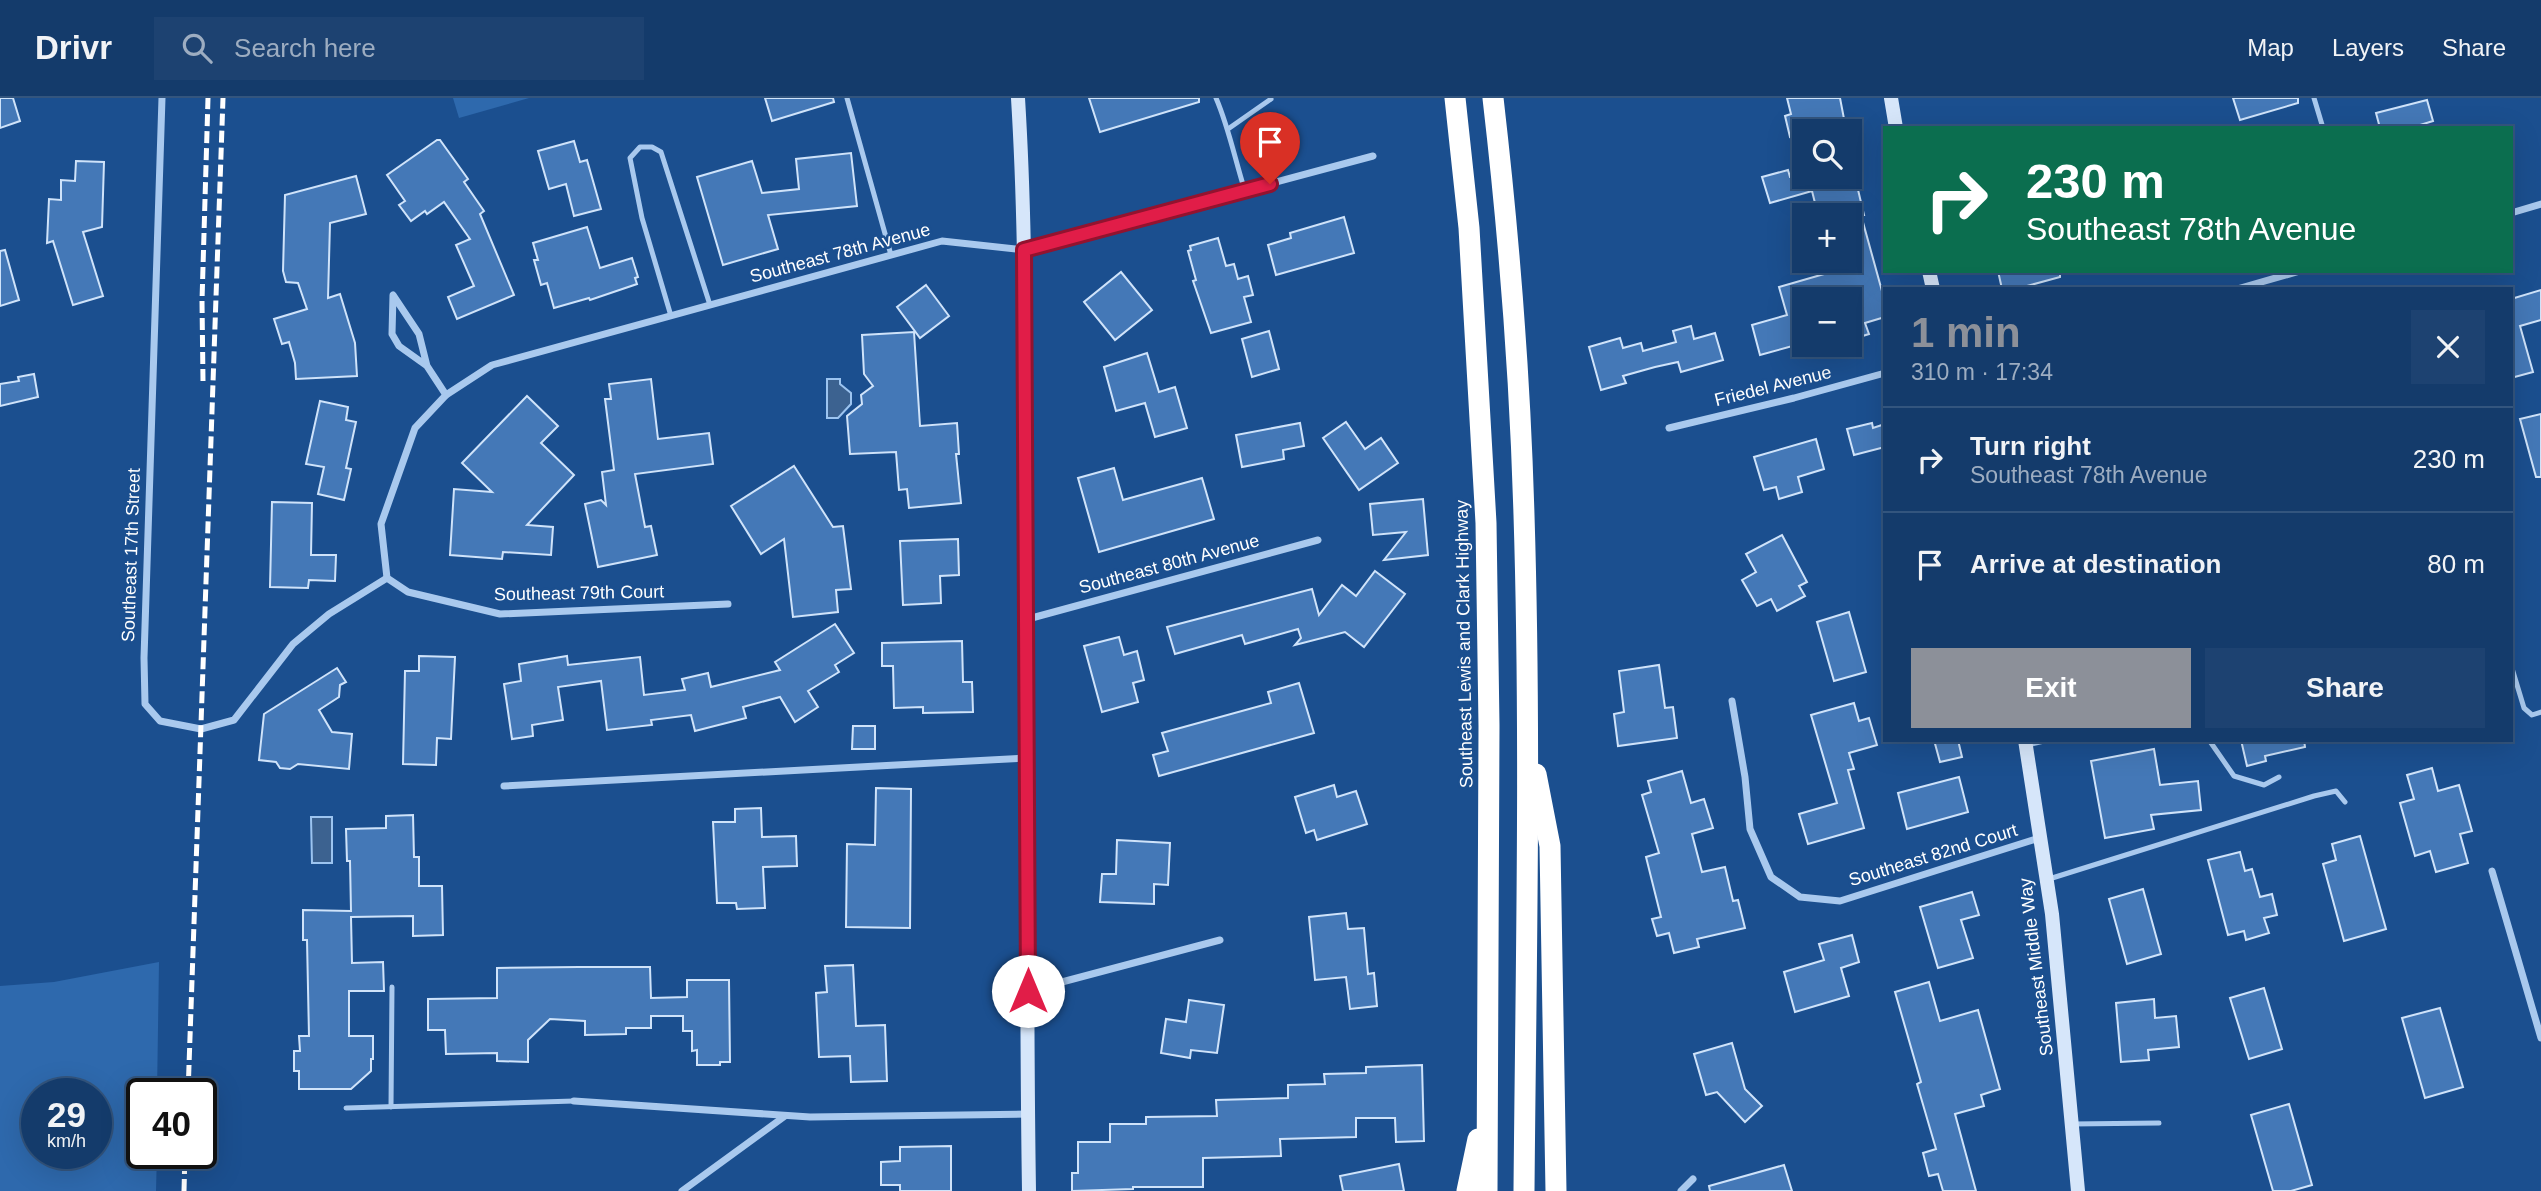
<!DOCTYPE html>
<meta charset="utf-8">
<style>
:root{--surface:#143b6b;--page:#1d4271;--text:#f1f3f6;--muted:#9dadc1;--line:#33557e;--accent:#8c9099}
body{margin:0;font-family:Arial,sans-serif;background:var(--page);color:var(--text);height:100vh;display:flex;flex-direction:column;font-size:26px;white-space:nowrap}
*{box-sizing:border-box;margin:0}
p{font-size:23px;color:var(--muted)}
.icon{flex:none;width:38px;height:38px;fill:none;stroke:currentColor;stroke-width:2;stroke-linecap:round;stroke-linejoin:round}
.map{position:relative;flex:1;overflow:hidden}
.drawer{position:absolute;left:1883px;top:189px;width:630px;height:455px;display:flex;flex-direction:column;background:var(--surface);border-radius:0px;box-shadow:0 7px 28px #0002,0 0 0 2px var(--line)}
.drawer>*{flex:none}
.guide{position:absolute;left:1883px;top:28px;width:630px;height:147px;border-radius:0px;box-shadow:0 7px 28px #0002,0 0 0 2px var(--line);background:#0b6e4f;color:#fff;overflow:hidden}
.buttons{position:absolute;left:1792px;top:21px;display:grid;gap:14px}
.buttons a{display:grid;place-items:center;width:70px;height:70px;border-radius:0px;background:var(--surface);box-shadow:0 7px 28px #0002,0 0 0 2px var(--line);font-size:35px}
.speed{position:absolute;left:21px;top:980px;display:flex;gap:14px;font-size:35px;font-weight:700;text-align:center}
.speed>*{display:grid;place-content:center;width:91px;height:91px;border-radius:50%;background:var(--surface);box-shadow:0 7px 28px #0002,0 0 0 2px var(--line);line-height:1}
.speed small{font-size:18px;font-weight:400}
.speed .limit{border:4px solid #111;border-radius:10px;background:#fff;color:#111}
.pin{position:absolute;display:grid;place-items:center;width:60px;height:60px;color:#fff;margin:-72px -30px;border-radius:50% 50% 50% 0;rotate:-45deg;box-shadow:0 0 7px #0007}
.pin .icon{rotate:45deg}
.me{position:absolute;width:77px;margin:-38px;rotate:0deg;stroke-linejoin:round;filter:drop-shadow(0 0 5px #0008)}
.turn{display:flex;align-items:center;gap:24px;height:147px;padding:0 28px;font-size:32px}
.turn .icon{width:91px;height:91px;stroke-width:2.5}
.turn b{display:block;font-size:49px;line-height:60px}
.round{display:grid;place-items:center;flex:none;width:74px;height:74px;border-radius:0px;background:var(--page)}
.summary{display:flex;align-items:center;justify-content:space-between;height:119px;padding:0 28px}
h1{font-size:42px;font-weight:600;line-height:52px;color:var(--accent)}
.action{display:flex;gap:14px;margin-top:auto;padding:14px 28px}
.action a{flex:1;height:80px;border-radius:0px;background:var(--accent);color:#fff;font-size:28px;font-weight:600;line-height:80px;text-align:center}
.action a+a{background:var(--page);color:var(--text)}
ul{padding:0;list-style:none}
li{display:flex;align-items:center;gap:21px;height:105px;padding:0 28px;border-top:2px solid var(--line)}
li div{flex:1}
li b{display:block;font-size:26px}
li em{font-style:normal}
header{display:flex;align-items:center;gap:42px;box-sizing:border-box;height:98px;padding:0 35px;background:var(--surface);border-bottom:2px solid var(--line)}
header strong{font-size:33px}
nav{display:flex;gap:38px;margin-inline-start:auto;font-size:24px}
.search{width:490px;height:63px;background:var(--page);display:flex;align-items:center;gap:18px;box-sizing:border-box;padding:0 24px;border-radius:0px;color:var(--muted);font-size:26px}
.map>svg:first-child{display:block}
.green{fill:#2e69ad;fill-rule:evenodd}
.water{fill:#3c6290;stroke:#9cc4f0;stroke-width:2}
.building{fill:#4478b7;stroke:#cfe3fa;stroke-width:2}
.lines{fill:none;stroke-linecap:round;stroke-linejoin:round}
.lane{stroke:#a9c9ee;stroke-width:5}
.street{stroke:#a9c9ee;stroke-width:7}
.secondary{stroke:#d6e6fa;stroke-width:14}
.highway{stroke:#fff;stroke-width:21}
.rail{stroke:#fff;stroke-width:5;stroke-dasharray:12 5;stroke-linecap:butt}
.route-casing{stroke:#92132f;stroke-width:18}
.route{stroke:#e11d48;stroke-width:12}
.labels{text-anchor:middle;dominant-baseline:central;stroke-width:5;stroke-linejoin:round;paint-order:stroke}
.street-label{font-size:18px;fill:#fff;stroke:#1b4f8f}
</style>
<header>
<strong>Drivr</strong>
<div class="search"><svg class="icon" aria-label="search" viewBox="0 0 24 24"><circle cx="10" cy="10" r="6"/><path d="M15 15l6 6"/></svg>Search here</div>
<nav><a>Map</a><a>Layers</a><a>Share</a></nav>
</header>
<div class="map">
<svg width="2541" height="1093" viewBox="0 0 2541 1093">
<rect width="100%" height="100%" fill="#1b4f8f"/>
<g class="green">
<path d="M453 0H529L459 20Z"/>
<path d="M159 864 157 996H142V1055H157L156 1093H0V888L54 884ZM37 996H96V1055H37Z"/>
</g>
<g class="water">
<path d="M827 281H840V286L851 295V306L838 320H827Z"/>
<path d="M311 719H332V765H312Z"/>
</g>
<g class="building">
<path d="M0 0H13L20 23 0 30Z"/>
<path d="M765 0H833L834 4 772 23Z"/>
<path d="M1089 0H1199V4L1100 34Z"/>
<path d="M1787 0H1840L1845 26 1804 33V36L1790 39 1785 18 1791 16Z"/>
<path d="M2233 0H2298V5L2240 22Z"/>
<path d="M2427 2 2433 23 2420 27V30H2380L2376 15Z"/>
<path d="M437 42H440L468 81 464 84 484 113 480 116 514 197 457 221 448 199 474 188 456 147 470 141 444 104 427 116 425 113 411 123 399 107 405 103 387 77Z"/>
<path d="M574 43 580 64 587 62 601 111 574 118 566 86 549 91 538 53Z"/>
<path d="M851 55 857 108 768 117 778 151 723 167 697 79 752 63 762 95 799 91 796 61Z"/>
<path d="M76 63 104 64 102 129 83 134 103 198 73 207 53 143 47 145 49 101 61 102V82L75 83Z"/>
<path d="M1788 72 1790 79H1855L1864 117H1861L1885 204V219L1865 225 1869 236 1850 242V201H1804V259H1799L1796 247 1760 257 1752 227 1787 217 1779 189 1845 170 1843 163H1850V117H1818L1812 93 1770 105 1762 79Z"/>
<path d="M356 78 366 116 330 125 328 200 340 196 355 245 357 278 296 281 295 265 289 244 282 246 274 221 307 211 298 185 286 184 283 173 285 97Z"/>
<path d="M1344 119 1354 155 1276 177 1268 147 1291 140 1290 135Z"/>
<path d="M587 129 600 170 632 160 638 179 635 180 637 186 590 202 589 200 554 210 547 185 541 187 534 162H538L533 145Z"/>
<path d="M1218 140 1226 168 1234 166 1238 181 1248 178 1253 197 1244 199 1251 224 1211 235 1193 183 1196 182 1188 153 1191 152 1190 148Z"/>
<path d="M5 152 19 202 0 208V153Z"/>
<path d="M1998 173H2060V179L2016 191H2002Z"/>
<path d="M1121 174 1152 212 1115 242 1084 204Z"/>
<path d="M926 187 949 218 920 240 897 209Z"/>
<path d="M2541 192V222L2520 228 2533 274 2511 280V201Z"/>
<path d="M1691 228 1694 241 1715 235 1723 262 1681 274 1678 264 1655 269 1623 278 1626 285 1601 292 1589 249 1620 240 1623 250 1641 245 1643 253 1676 244 1673 233Z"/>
<path d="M1269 233 1279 271 1252 279 1242 241Z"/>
<path d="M914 234 920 328 957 325 959 356H956L961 405 909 410 907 391 899 392 896 354 850 356 847 318 862 306 861 297 873 288 864 276 862 237Z"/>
<path d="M1147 255 1159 294 1175 289 1187 330 1155 339 1145 305 1116 313 1104 269Z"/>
<path d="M34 276 38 299 0 308V286L19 283 18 279Z"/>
<path d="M651 281 658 341 709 335 713 366 635 376 645 429 651 428 657 457 598 469 585 406 601 402 606 407 602 374 614 372 605 301H611L609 286Z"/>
<path d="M527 298 558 328 541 345 574 377 527 427 553 429 551 457 503 454 502 461 450 457 454 391 492 394 462 365Z"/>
<path d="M320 303 348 309 346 322 356 324 346 370 351 371 344 402 318 396 324 369 306 366Z"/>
<path d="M2541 316V379H2536L2520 321Z"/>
<path d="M1346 324 1365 351 1381 340 1398 365 1359 392 1323 340Z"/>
<path d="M1300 325 1304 348 1283 352 1284 361 1242 369 1236 337Z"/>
<path d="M1872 325 1873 330 1885 326V349L1854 357 1847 331Z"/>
<path d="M1816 341 1824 371 1798 379 1802 394 1779 401 1776 389 1764 392 1754 359Z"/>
<path d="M794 368 833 429 843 428 851 491 836 492 838 514 793 519 784 441 761 456 731 408Z"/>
<path d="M1114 370 1123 402 1202 380 1214 421 1099 454 1078 380Z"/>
<path d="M1423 401 1428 457 1384 462 1406 434 1373 437 1370 406Z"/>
<path d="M272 404 312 405 311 457H336L335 483 309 482 308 490 270 489Z"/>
<path d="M1782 437 1807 484 1799 488 1805 498 1777 513 1771 501 1757 508 1742 482 1756 474 1746 456Z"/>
<path d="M958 441 959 477 940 478 941 505 903 507 900 443Z"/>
<path d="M1375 473 1405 496 1364 549 1345 534 1295 547 1301 540 1298 531 1245 546 1242 537 1175 556 1167 529 1312 491 1319 517 1342 487 1356 498Z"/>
<path d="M1849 514 1866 574 1834 583 1817 524Z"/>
<path d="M835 526 854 555 835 567 839 574 808 593 818 609 795 624 780 599 743 609 746 620 695 633 691 617 651 622 652 627 607 632 601 583 558 589 563 622 532 627 533 638 512 641 504 586 521 583 519 566 567 558 568 567 640 559 644 597 685 592 682 581 708 575 711 589 780 572 775 564Z"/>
<path d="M1119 539 1124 557 1137 553 1144 582 1133 585 1138 604 1102 614 1084 548Z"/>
<path d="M962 543 963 584H972L973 614 923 615V609L894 610 893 568H882V545Z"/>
<path d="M419 558 455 559 451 641 437 640 436 667 403 666 405 573H419Z"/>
<path d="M1659 567 1665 610 1673 609 1677 640 1618 648 1614 616 1624 614 1619 573Z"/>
<path d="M337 570 346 584 340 587 339 599 319 612 332 634 352 636 349 671 298 666 290 671 280 670 276 664 259 662 264 616Z"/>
<path d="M1299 585 1314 635 1159 678 1153 657 1168 653 1162 635 1271 605 1268 594Z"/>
<path d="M1854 605 1859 623 1869 620 1877 647 1849 655 1854 671 1848 672 1864 730 1808 746 1799 716 1837 705 1811 617Z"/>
<path d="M853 628H875V651H852Z"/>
<path d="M1934 642H1958L1962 659 1940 664Z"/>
<path d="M2241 642H2304L2305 649 2265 658 2266 663 2247 668Z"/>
<path d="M2154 651 2160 687 2198 683 2201 712 2151 717 2154 731 2105 740 2091 663Z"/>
<path d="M2432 670 2438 693 2459 687 2472 733 2460 736 2468 765 2436 774 2430 753 2415 758 2400 705 2414 701 2407 677Z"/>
<path d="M1682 673 1691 705 1704 701 1713 730 1692 736 1702 774 1725 769 1733 803 1738 802 1745 830 1697 841 1699 849 1674 855 1669 835 1657 838 1652 821 1661 819 1646 759 1659 755 1642 697 1651 694 1648 683Z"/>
<path d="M1959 679 1968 714 1907 731 1898 695Z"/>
<path d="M1334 687 1337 699 1356 693 1367 726 1317 742 1314 732 1306 735 1295 699Z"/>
<path d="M876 690 911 691 910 830 846 829 847 746 875 747Z"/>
<path d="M761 710 762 739 796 738 797 768 763 769 765 810 737 811 736 805H717L713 724H735V711Z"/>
<path d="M413 717 414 759H419V788H442L443 837 413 838V818L351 819 352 865 383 864 384 893H349V938H373V961H371V973L351 991H299V973H294V953H300L299 938H309L307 842H303V812L351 813 350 763H347L346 731 386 730V718Z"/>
<path d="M2360 738 2386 831 2344 843 2323 766 2336 762 2332 746Z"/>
<path d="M1117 742 1170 745 1168 787 1154 786V806L1100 804 1102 776H1116Z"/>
<path d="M2240 754 2245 773 2252 771 2260 799 2272 796 2277 817 2264 820 2269 835 2246 842 2244 833 2228 837 2208 762Z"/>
<path d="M2143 791 2161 856 2127 866 2109 801Z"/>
<path d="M1972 794 1979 817 1961 822 1973 860 1938 870 1920 809Z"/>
<path d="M1346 815 1348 831 1364 830 1368 876 1374 875 1377 908 1350 911 1346 879 1315 882 1309 819Z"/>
<path d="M1852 837 1859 864 1841 870 1849 898 1795 914 1784 874 1824 862 1819 846Z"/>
<path d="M853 867 856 928 885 927 887 983 851 984 850 958 819 959 816 895 827 894 825 868Z"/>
<path d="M579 869H650L651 900 687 899V882H729L730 964H720V967H697V952L692 953V933H683V918H651V930H626V936L585 937V923L550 921 528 942V964L497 963V955L446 956 445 932H428V901L497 900V870Z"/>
<path d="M1929 884 1940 923 1978 912 2000 991 1981 997 1984 1008 1955 1016 1976 1093H1943L1938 1076 1929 1078 1923 1055 1936 1051 1917 986 1921 984 1895 894Z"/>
<path d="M2264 890 2282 951 2249 961 2230 900Z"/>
<path d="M2154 901 2155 920 2176 918 2179 949 2148 952 2149 962 2121 964 2116 905Z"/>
<path d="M1189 902 1224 907 1217 955 1191 952 1190 960 1161 955 1166 921 1186 924Z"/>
<path d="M2440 910 2463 989 2425 1000 2402 920Z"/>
<path d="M1732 945 1745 991 1762 1008 1745 1024 1717 994 1706 997 1694 956Z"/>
<path d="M1422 967 1424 1043 1396 1044 1395 1020H1356V1039L1280 1041 1281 1058 1203 1060V1089H1133V1091L1072 1093V1075H1078V1044H1110V1026H1146V1019L1217 1018 1216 1002 1288 1000V987L1325 986 1324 976 1366 975V969Z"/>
<path d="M2289 1006 2312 1087 2291 1093H2273L2251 1017Z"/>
<path d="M951 1048V1093H900V1087H881V1064L900 1063V1049Z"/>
<path d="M1399 1066 1404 1093H1343L1340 1078Z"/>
<path d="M1784 1067 1792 1093H1710L1709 1088Z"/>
</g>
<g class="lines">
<g class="lane">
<path d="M847 0 891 157"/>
<path d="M1216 0C1229 30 1235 62 1245 93"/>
<path d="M2314 0 2323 30"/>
<path d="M1228 31 1271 1"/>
<path d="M671 218 642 120 630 60 640 49H652L661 54 710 207"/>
<path d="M2511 567 2524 610 2532 617 2541 614"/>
<path d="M2209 642 2234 678 2264 687 2279 679"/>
<path d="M2028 647 2048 642"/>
<path d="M2049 781 2314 698 2336 693 2345 704"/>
<path d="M391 1009 392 889"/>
<path d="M346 1010 574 1003"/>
<path d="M2072 1026 2159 1025"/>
</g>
<g class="street">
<path d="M162 0 144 560 145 606 160 623 201 631 234 622 293 546 329 516 387 480"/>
<path d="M2511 115 2541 106"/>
<path d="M2237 191 2300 173"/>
<path d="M427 268 419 236 393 197 392 236 399 248 427 268 446 297"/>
<path d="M1669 330 1794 300 1885 275"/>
<path d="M728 506 500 516 408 494 387 480 381 426 415 330 446 297 492 267 942 143 1024 152 1373 58"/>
<path d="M1028 521 1318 442"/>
<path d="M1732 603 1745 679 1750 731 1771 779 1800 799 1840 803 2039 740"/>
<path d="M504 688 1026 660"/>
<path d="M2492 773 2541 940"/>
<path d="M1028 893 1220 842"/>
<path d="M574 1003 810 1019 1028 1016"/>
<path d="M682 1093 785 1018"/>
<path d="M1681 1093 1693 1081"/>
</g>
<g class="secondary">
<path d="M1018 0C1025 113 1025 227 1026 340 1029 591 1025 842 1029 1093"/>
<path d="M1891 0 1896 30"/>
<path d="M1929 173 1933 191"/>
<path d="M2025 642 2052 816 2078 1093"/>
</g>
<g class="highway">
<path d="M1455 0 1469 130 1486 425 1489 628 1487 1093"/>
<path d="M1493 0C1509 138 1520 277 1524 417 1531 642 1526 868 1524 1093"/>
<path d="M1536 676 1550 748 1556 1093"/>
<path d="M1467 1093 1478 1041"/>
</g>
<g class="rail">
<path d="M203 283 202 203 208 0"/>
<path d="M188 996 223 0"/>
<path d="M184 1093 185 1055"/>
</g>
</g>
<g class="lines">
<g class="route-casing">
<path id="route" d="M1028 893C1028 646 1027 399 1024 152L1270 86"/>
</g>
<use href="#route" class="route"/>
</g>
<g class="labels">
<g class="street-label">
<text transform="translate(840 155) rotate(-15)">Southeast 78th Avenue</text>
<text transform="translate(1773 288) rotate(-14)">Friedel Avenue</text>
<text transform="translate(131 457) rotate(-88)">Southeast 17th Street</text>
<text transform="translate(1169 466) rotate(-15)">Southeast 80th Avenue</text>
<text transform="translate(579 495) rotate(-1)">Southeast 79th Court</text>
<text transform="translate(1464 546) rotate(-91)">Southeast Lewis and Clark Highway</text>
<text transform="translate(1933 757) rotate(-17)">Southeast 82nd Court</text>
<text transform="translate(2036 869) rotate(-97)">Southeast Middle Way</text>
</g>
</g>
</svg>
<div class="buttons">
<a><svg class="icon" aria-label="search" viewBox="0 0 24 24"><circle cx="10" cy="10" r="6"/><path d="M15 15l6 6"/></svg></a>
<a>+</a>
<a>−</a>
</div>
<div class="speed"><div>29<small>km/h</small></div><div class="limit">40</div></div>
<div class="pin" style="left:1270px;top:86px;background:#d93025"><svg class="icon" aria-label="arrive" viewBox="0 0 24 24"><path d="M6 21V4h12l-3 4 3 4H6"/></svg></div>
<svg class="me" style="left:1028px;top:893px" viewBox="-20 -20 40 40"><circle r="19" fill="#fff"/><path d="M0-13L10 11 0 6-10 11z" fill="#e11d48"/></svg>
<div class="guide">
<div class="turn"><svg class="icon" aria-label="right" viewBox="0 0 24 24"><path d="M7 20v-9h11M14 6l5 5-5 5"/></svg><div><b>230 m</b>Southeast 78th Avenue</div></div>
</div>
<section class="drawer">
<div class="summary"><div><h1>1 min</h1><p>310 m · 17:34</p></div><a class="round"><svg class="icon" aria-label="close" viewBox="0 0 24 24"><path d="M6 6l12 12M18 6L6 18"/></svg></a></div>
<ul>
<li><svg class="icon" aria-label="right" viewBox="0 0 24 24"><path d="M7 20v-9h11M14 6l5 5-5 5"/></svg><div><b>Turn right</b><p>Southeast 78th Avenue</p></div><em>230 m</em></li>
<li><svg class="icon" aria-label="arrive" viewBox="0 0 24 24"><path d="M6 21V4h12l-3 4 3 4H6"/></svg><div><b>Arrive at destination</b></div><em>80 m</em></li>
</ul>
<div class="action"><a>Exit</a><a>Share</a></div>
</section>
</div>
